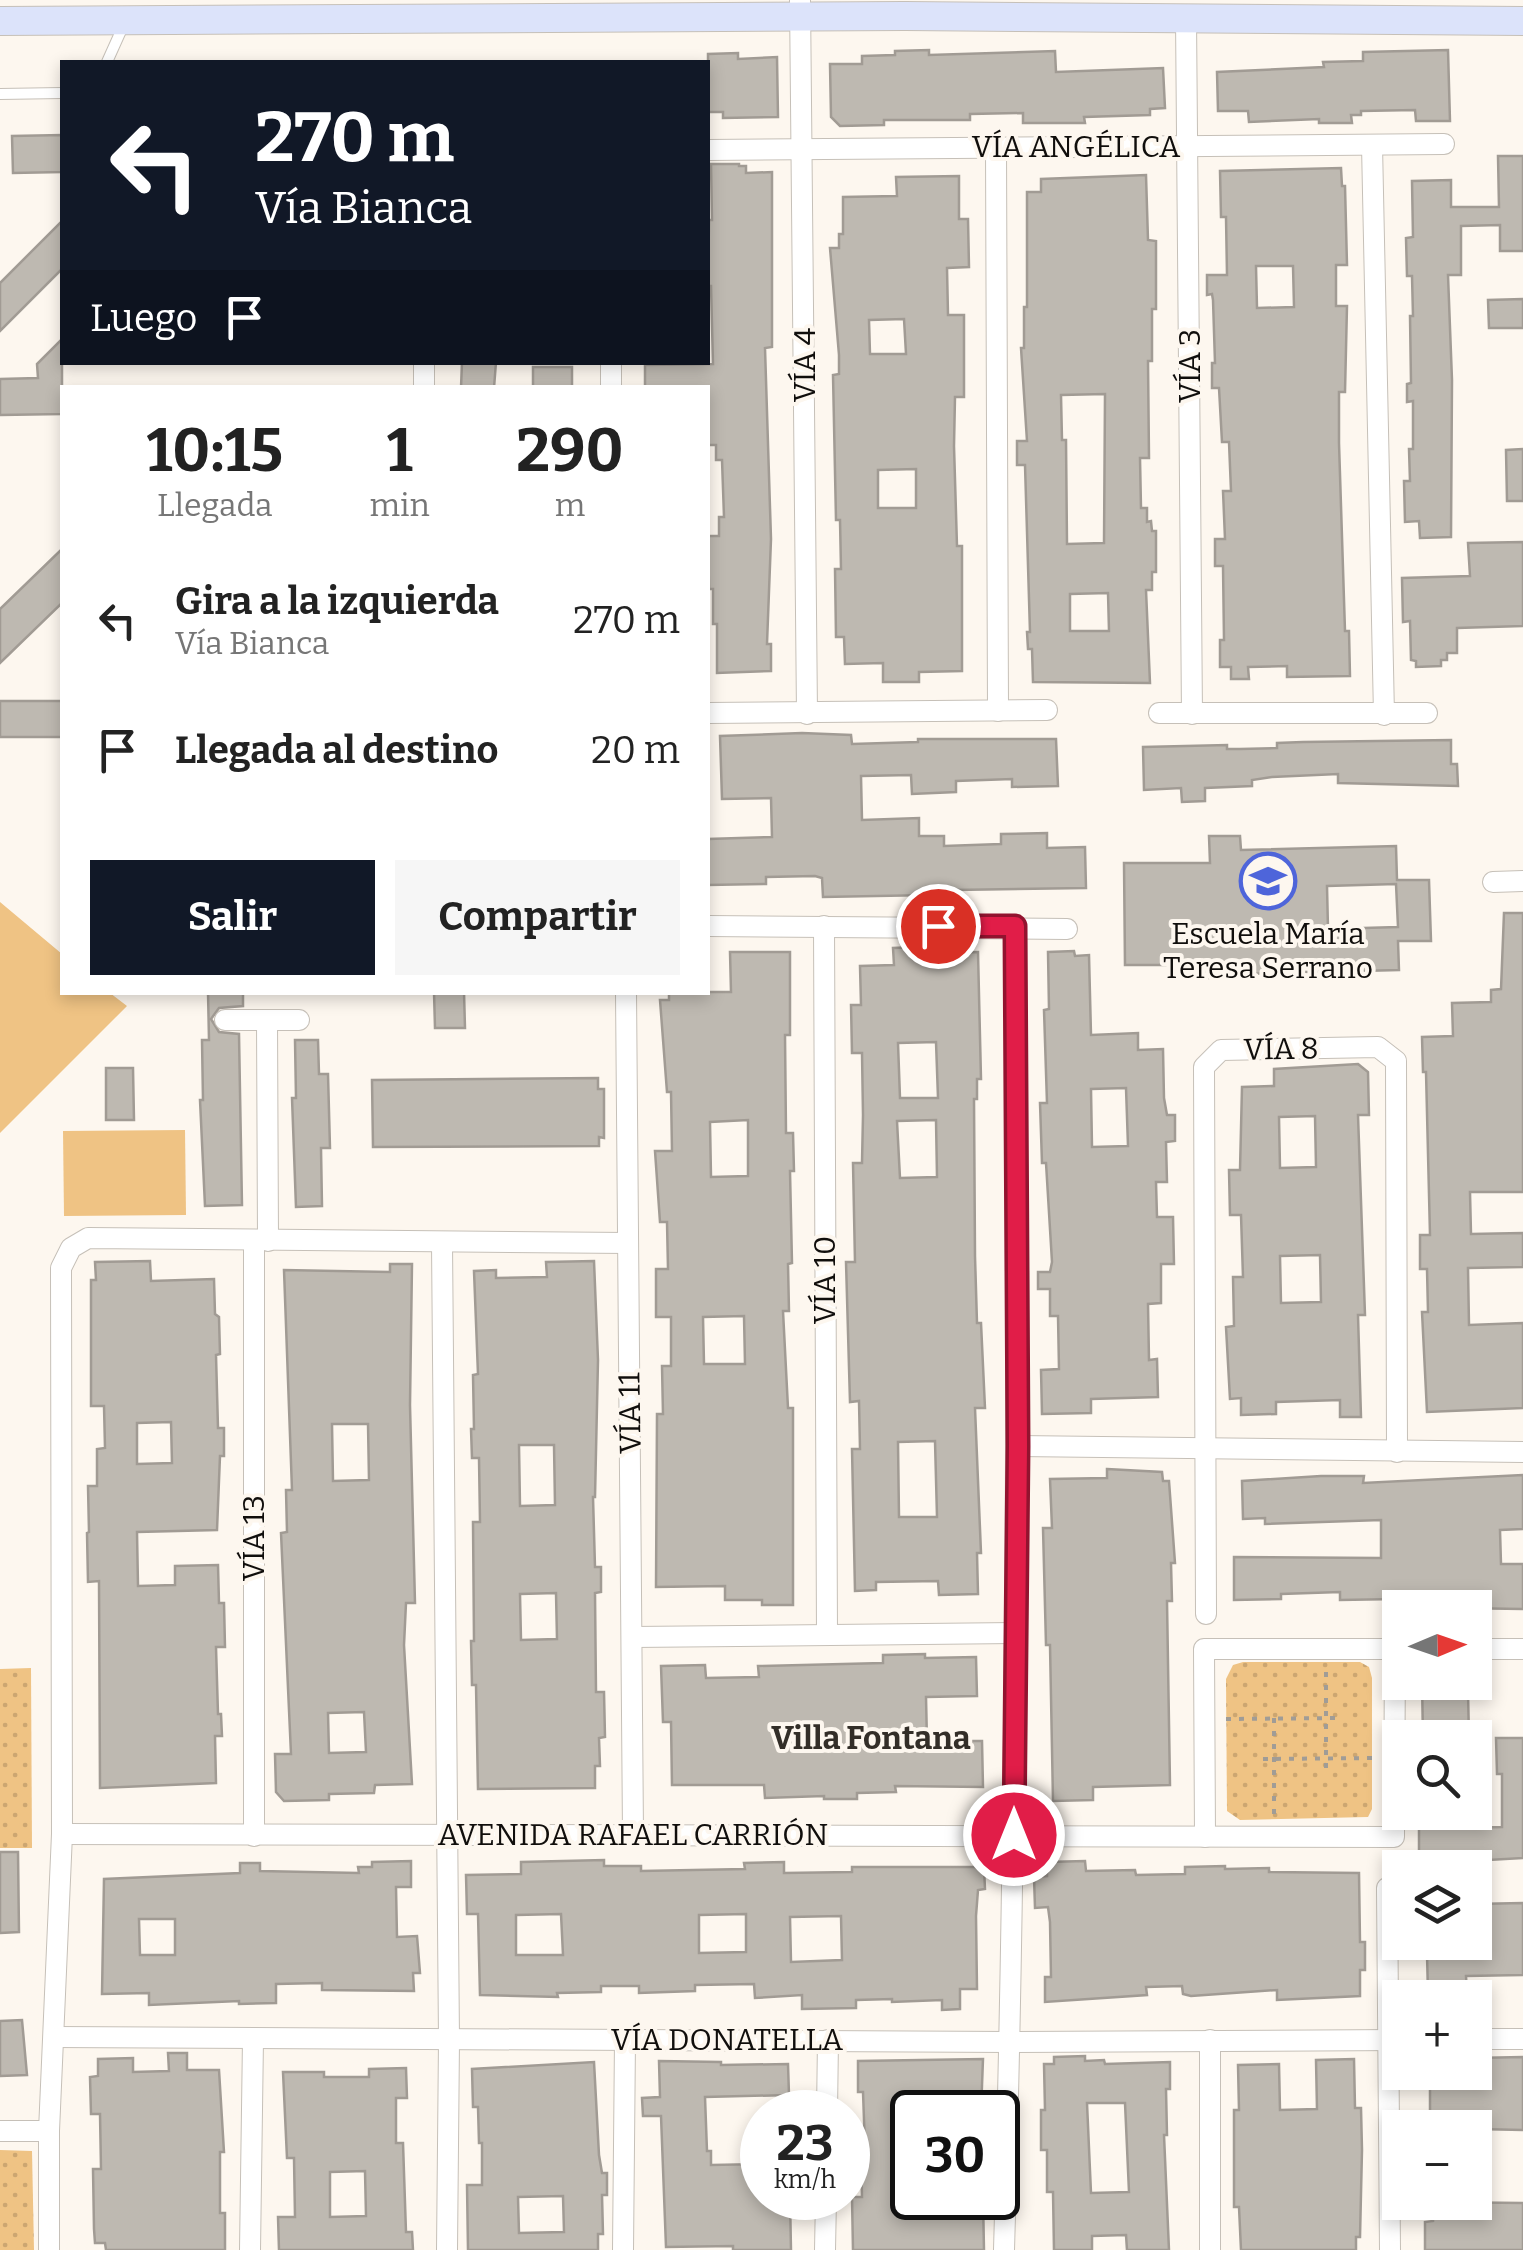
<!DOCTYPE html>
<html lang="es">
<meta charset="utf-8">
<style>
:root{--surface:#fff;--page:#f6f6f6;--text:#222;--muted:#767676;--accent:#111827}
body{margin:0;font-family:Bitter,serif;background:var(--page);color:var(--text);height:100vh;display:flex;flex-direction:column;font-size:38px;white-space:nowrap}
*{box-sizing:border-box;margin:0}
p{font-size:32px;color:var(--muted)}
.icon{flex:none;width:55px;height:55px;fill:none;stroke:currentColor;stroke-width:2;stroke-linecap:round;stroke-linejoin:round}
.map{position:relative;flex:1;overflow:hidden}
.panel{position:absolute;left:60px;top:385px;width:650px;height:610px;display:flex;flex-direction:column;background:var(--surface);border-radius:0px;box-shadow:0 5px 15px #0003}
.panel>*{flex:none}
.banner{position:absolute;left:60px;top:60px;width:650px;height:305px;border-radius:0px;box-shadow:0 5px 15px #0003;background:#111827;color:#fff;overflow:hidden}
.needle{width:65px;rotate:88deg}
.controls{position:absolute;left:1382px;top:1590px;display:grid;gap:20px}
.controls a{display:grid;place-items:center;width:110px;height:110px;border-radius:0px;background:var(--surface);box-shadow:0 5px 15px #0003;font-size:50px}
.speed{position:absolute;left:740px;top:2090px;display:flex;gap:20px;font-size:50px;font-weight:700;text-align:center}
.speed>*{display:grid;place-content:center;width:130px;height:130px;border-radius:50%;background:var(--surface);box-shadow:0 5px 15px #0003;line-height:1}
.speed small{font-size:25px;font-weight:400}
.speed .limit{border:5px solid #111;border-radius:15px;background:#fff;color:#111}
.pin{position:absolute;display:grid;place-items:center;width:85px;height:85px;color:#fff;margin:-42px;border:5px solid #fff;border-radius:50%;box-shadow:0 2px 10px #0007}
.me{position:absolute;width:110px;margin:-55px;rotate:0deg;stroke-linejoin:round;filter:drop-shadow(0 0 8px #0008)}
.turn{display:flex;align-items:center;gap:35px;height:210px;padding:0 30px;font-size:45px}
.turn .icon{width:130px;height:130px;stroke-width:2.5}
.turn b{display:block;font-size:70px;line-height:85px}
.then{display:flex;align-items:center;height:95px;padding:0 30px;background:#0003;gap:20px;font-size:38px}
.eta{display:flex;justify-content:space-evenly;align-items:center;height:170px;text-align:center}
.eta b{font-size:60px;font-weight:700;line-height:70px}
.primary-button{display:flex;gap:20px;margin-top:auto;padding:20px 30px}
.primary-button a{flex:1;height:115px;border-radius:0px;background:var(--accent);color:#fff;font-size:40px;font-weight:700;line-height:115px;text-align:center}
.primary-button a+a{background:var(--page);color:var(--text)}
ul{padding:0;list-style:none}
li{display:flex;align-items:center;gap:30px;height:130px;padding:0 30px}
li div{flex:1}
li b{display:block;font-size:38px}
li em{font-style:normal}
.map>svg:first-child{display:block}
.park{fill:url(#park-dots)}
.garden{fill:#efc384}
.building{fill:#beb9b1;stroke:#a19b94;stroke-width:2.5;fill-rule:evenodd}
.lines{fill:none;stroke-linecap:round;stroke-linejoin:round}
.lane-casing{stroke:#c6c0b8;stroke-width:12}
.street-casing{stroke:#c6c0b8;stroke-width:22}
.secondary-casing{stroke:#c6c0b8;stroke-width:30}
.path{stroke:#a09c96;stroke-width:4;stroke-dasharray:5 8;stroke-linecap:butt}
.lane{stroke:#fff;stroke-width:10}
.street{stroke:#fff;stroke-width:20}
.secondary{stroke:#dce3fa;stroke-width:28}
.route-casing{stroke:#92132f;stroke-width:25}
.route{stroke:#e11d48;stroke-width:18}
.labels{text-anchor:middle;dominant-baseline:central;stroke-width:8;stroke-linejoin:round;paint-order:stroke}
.street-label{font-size:30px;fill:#100e0c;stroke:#fdf7ef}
.poi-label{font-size:30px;fill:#100e0c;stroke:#fdf7ef}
.neighbourhood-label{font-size:32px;font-weight:bold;fill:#332e28;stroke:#fdf7ef}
</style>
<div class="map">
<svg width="1523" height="2250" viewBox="0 0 1523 2250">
<defs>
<pattern id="park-dots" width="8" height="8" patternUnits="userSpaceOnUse" patternTransform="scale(2.5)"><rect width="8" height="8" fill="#efc384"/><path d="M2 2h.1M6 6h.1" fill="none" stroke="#cca671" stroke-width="1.8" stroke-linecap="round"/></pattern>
</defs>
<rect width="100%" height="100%" fill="#fdf7ef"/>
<g class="park">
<path d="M1243 1662H1360L1369 1667 1372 1678V1809L1368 1817 1240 1820 1227 1811 1226 1679 1233 1665Z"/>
<path d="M31 1668 32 1848H0V1669Z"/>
<path d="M0 2150 32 2151 34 2250H0Z"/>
</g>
<g class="garden">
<path d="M0 902 62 954V992L110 993 127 1006 0 1133Z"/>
<path d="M185 1130 186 1215 64 1216 63 1131Z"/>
</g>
<g class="building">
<path d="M929 50V55L1055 51 1056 72 1163 68 1165 108 1150 109V115L1084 117 1085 123H1023V113L970 114V120H884V125L840 126 831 117 830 64H862V56L895 55V51Z"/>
<path d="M1448 50 1450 121H1416L1415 110 1361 111V115H1351L1352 123H1319V119L1249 122 1248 111H1218L1217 72 1324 67 1323 62 1363 61V52Z"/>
<path d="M738 53V59L777 57 778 117 723 118V112H708V54Z"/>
<path d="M62 135V172L13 173 12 136Z"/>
<path d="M1498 156H1523V251H1500V225L1461 226V275H1448L1452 380 1451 537 1420 538 1419 521 1405 522 1404 481H1410L1409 449H1413V401L1407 402V384L1411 383 1410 316H1413L1412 276H1407L1406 238 1413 237 1412 181 1451 180V207H1499Z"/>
<path d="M711 164H739V166H746V173L772 172V347L765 348 771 539 767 644H771V671L717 673V624H713V589H709L708 536H719V517H724L722 460H716V445H708V388H645V365L713 364 711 286H708L709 220H712Z"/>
<path d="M1341 168 1342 186H1345L1347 265H1336V306H1347L1345 392H1339V443L1345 631H1349L1350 676 1287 677V666L1248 667 1249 679H1231V667H1220V640H1224L1223 566H1215V539H1225L1223 491H1231L1229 442H1222L1219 388H1212V363H1215L1213 300 1212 294 1207 295V275H1227L1226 217H1221L1220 171ZM1256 266H1293L1294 307 1257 308Z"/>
<path d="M1146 175 1148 240 1156 241V309H1152V361H1148L1149 458H1140L1141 508H1147V522L1151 521 1152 531H1156V572H1152V590H1146L1150 683 1033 682 1032 649H1028L1027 632H1030L1025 465H1017V441H1027L1021 348H1024V307H1027V192H1041V179ZM1105 394 1104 543 1067 544 1066 440H1062L1061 395ZM1108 593 1109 631H1070V594Z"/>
<path d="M959 176V219H968L969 267 947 268 948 315H964V397H955L954 446 957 546H962V671L919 672V682H883V663L845 664 844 637H836L835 569H841L840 520H836L833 375 839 374V355L830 248H839V234H843V197L897 196 896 177ZM904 319 906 354H870L869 320ZM916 469V508H878V470Z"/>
<path d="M62 221V269L0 331V283Z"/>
<path d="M1523 299V328H1489L1488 300Z"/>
<path d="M62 339V414L0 415V379L38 378 37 364Z"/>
<path d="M462 362H496L494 388H461Z"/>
<rect x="533" y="367" width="39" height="21"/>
<path d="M1523 449V501H1507L1506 450Z"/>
<path d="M1523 542V626L1457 628V653H1447V660H1441V666L1416 667V661L1411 660 1410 621 1403 622 1402 578 1470 576 1468 543Z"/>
<path d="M62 549V603L0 663V609Z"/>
<rect x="0" y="701" width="62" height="36"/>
<path d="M802 733 851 735 852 744 918 742V739H1056L1058 786 1012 787V779L956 781V792L912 794 911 775 861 776 862 820 919 818V836H944V846L1001 844V834L1047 833V848L1085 847 1086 888 954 890 955 898H931V895L823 897 822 878 815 876 766 877V884L708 885V839L772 837 771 798 722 799 720 736Z"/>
<path d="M1451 740V764H1457L1458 786 1338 783V774L1272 777 1252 780V786L1205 788V801L1182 802 1181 788 1144 790 1143 747 1227 745V749H1240L1277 748V743L1303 742Z"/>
<path d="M1209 836H1240L1241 850 1396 846 1397 880H1429L1431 941H1398L1399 970 1244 974V977L1207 978V965H1125L1124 863H1210ZM1396 884 1398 927 1328 929 1327 886Z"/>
<path d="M1504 913H1523V1192H1470L1471 1234 1523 1233V1267L1468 1268 1469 1325 1523 1323V1408L1427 1412 1422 1312H1428L1427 1269H1420V1235H1430L1426 1072H1423L1422 1037 1453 1036 1452 1003 1491 1002V990L1501 989Z"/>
<path d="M917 947V953L978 952 981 1079H977V1099H974L975 1256 977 1323H981L985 1408H975L981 1553H977L978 1594 939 1595 938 1581 876 1582V1590L855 1591 852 1449H860L859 1401 850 1402 846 1262H855L853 1163H862L863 1115 862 1053H852L851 1005H861L860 966 894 965 893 948ZM936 1042 938 1098H900L898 1043ZM936 1120 937 1177 900 1178 897 1121ZM935 1441 937 1517H899L898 1442Z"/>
<path d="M1074 951 1075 956 1089 955 1091 1035 1138 1033V1050L1163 1049 1164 1098 1167 1115H1175V1141L1166 1142 1167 1182H1156L1157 1217H1173L1174 1264H1161V1303L1148 1304 1149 1360 1157 1359 1158 1397 1091 1399V1413L1042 1414 1041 1370 1059 1369 1058 1316H1050V1289H1038V1272H1050L1052 1262 1046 1163H1042L1040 1103H1047L1044 1010 1049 1009 1048 952ZM1126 1088 1128 1146 1092 1147 1091 1089Z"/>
<path d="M730 952H790V1035H785L786 1133H793L794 1171H790L792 1263 788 1264 789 1311H783L788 1408H793V1605H762V1600H725V1586L656 1587 657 1414H663L662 1366H671V1317H656V1269H668L667 1222H660L655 1151H672L671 1092H667L660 1000H669V992H731ZM748 1120V1176L711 1177 710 1122ZM744 1316 745 1364H704L703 1317Z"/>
<path d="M208 992H243V1006L219 1008 211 1019 219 1032 239 1034 242 1205 205 1206 200 1100H203L202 1040H209Z"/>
<path d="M434 992H464L465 1028H435Z"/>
<path d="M295 1040H318L319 1074H328L330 1148H321L322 1206 296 1207 292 1098H296Z"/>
<path d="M1358 1064 1368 1072 1369 1115H1358L1365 1315H1358L1361 1417H1340V1400L1276 1402V1414L1241 1415V1398L1230 1399 1226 1327 1234 1326 1233 1277H1243L1241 1215H1230L1229 1170H1240L1242 1087 1274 1086V1069ZM1315 1116 1316 1167 1280 1168 1279 1117ZM1320 1255 1321 1302 1281 1303 1280 1256Z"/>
<path d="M106 1068H133L134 1120H106Z"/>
<path d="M598 1078V1089H604V1138L599 1137V1146L373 1147 372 1080Z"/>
<path d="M150 1261 151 1281 214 1279 215 1314 219 1317 220 1354 216 1355 218 1428H224V1456H220L217 1530 137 1532 138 1586 175 1585V1566L218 1565 219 1603H224L225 1647H216L218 1714H221L222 1736H215L216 1783 100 1788 99 1581 88 1582 87 1533 89 1532 88 1486H97V1449L105 1448 104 1406H91V1280H96L95 1262ZM171 1422 172 1463 137 1464V1423Z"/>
<path d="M594 1261 598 1360 595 1497H593L595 1567H601V1592L595 1593 596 1692H604L605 1737 599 1738 600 1766H595V1788L478 1789 476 1685H472L471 1641H474L473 1522H480L479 1458H472L471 1429H474L473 1375 478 1374 474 1271 496 1270V1278L547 1277 546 1262ZM519 1445H554L555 1505 520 1506ZM556 1593 557 1639 521 1640 520 1594Z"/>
<path d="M390 1264H412L410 1405 415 1603H406L404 1645 412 1784 375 1785 374 1793 329 1794V1800L284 1801 276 1792 275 1754H291L281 1533 287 1532 286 1490H292L284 1270 390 1272ZM332 1424H368L369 1480 333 1481ZM364 1712 366 1752 329 1753 328 1713Z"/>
<path d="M1107 1469 1162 1472 1163 1481H1169L1175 1563H1171L1172 1601H1167L1170 1785 1093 1787V1800L1053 1801 1050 1645H1046L1043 1528H1052L1050 1479 1107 1478Z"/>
<path d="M1523 1475V1529L1500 1530 1501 1564H1523V1609L1457 1608V1598L1340 1600V1592L1281 1594V1599L1234 1600V1557L1381 1558V1520L1265 1524V1518L1243 1519 1242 1481 1321 1476H1364L1363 1483Z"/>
<path d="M925 1654V1658L976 1657 977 1696 926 1697 927 1741H982L983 1787 895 1786 896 1792 857 1793V1799H824V1796L765 1798 764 1785H672L671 1722H663L661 1666 705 1665 706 1678 759 1677 758 1666 883 1663V1655Z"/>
<path d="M1422 1682H1441L1442 1692 1468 1691 1469 1738H1423Z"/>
<path d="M1496 1738H1523V1858L1419 1864V1812H1467V1828L1502 1827V1774H1497Z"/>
<path d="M0 1852H18L19 1932 0 1933Z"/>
<path d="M604 1860V1866H641V1871L745 1869 744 1863 784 1862V1873L852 1872V1867H984L985 1889 978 1890 976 1916 977 1989H960V2009L942 2010V2000L892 2002V1999L856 2000V2008L802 2009V1995L755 1998 754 1984 695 1985V1991L639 1993V1986H601V1992L557 1993 558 1997 480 1995 478 1914H467L466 1875 521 1874V1862ZM561 1914 563 1955H516V1915ZM746 1914V1952L699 1953V1915ZM841 1916 842 1960 791 1962 790 1917Z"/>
<path d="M411 1861V1887H396L397 1937 417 1936 420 1973H413L414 1991 322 1990V1983L276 1984V2003L239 2004V2001L149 2005V1993L102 1994 104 1879 240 1873V1863H260V1871L359 1873 358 1867H372V1862ZM139 1919H175V1955H140Z"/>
<path d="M1085 1861 1086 1871 1135 1870 1136 1875 1185 1874V1867L1225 1866V1869L1269 1868V1872L1359 1873 1360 1942H1365V1970H1360V1996L1277 2000V1990L1191 1996 1183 1994 1182 1986 1146 1987 1147 1995 1045 2002V1977H1051L1050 1922 1048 1907 1035 1908 1034 1877 1047 1876V1862Z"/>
<path d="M1523 1903V1975L1466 1976 1467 1993 1428 1994 1427 1954H1431V1942H1475V1904Z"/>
<path d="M22 2020 27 2075 0 2076V2021Z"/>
<path d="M168 2053H187V2070H219L224 2152H220V2213H225V2250H106L105 2243H95L94 2229 93 2169H101L100 2114H91L90 2077 98 2076V2059L133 2058V2072L169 2071Z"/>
<path d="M1085 2056V2061L1104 2060 1105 2064 1170 2062V2089H1166L1167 2135H1164L1169 2250H1127L1126 2235 1092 2236V2250H1054L1053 2192H1047V2150H1041V2110H1045L1044 2064H1054V2057ZM1087 2103H1125L1129 2192 1091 2193Z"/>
<path d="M1523 2057V2130L1430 2128V2072H1475V2058Z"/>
<path d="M983 2059 981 2112H899V2148H906L908 2198H983L984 2250H853L852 2197H862L861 2149 865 2148 863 2092H858V2061Z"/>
<path d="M1354 2059 1355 2108H1361L1362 2150 1360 2237H1356V2250H1241L1239 2207H1234V2110H1239L1238 2065 1279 2064 1280 2110 1317 2109 1316 2060Z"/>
<path d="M659 2061 721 2062V2065L788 2064 789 2095 705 2097 707 2151H711V2165L762 2164V2198H790L791 2250H733V2246L666 2247 661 2116H643L642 2098 660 2097Z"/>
<path d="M594 2062 599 2155 602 2173H607V2195H602L603 2234H598V2250H468L467 2185H482V2143H479L478 2107H473L472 2069ZM563 2196 564 2232 519 2233 518 2197Z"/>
<path d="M406 2068 407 2098H396V2143H403L406 2232H412L413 2250H279L278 2217H295L294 2158H287L283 2072H324V2077H369V2069ZM365 2171 366 2216 330 2217V2172Z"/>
<path d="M1433 2202 1523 2203V2250H1425V2222L1433 2221Z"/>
</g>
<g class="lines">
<g class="lane-casing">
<g id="lane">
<path d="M107 62 125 22"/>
<path d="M0 94 62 93"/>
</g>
</g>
<g class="street-casing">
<g id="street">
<path d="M800 0 807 714"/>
<path d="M1186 18 1192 714"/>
<path d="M1372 145 1384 715"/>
<path d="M996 147 998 711"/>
<path d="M708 150 1444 144"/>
<path d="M424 362V388"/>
<path d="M611 362V388"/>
<path d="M708 713 1047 710"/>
<path d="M1159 713H1427"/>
<path d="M1493 882 1523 881"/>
<path d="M708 926 1067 929"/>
<path d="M824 926 827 1633"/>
<path d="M626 992 633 1833"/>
<path d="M225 1020H299"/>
<path d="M267 1020 268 1241"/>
<path d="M442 1243 449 2040 447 2250"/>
<path d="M1018 1446 1523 1452"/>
<path d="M1206 1614 1204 1067 1221 1050 1378 1047 1396 1061 1397 1452"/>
<path d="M633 1637 1015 1633"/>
<path d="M1475 1649H1523"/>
<path d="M62 1834 1394 1837 1395 1649"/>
<path d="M254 1836V1240"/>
<path d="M1205 1837 1204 1649H1400"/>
<path d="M1387 1888 1390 2250"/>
<path d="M54 2037 1010 2042 1400 2040"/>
<path d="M1475 2039H1523"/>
<path d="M1210 2040V2250"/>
<path d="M827 2112 828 2040"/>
<path d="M0 2131H49"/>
<path d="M49 2250V2131L62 1834 61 1268 71 1248 88 1238 628 1243"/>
<path d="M250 2250 253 2039"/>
<path d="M623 2250 625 2040"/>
<path d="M825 2250 826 2198"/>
<path d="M1004 2250C1017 1809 1018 1368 1015 927"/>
</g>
</g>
<g class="secondary-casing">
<path id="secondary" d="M0 21 905 16 1523 21"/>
</g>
<g class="path">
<path d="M1326 1672V1772"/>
<path d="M1274 1718V1814"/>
<path d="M1226 1719 1341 1718"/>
<path d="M1263 1759 1375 1758"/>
</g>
<use href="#lane" class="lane"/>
<use href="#street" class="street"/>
<use href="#secondary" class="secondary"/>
</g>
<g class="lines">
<g class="route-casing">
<path id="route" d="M938 926H1015L1018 1446 1014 1835"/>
</g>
<use href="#route" class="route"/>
</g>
<defs>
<g id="school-ring" transform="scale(2.875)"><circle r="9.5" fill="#fdf7ef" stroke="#4e65da" stroke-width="1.5"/><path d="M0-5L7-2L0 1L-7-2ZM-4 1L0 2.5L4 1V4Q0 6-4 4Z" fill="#4e65da"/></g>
</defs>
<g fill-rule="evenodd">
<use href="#school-ring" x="1268" y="881"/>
</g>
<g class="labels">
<g class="street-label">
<text x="1076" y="147">VÍA ANGÉLICA</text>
<text transform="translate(805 365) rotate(-90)">VÍA 4</text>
<text transform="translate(1190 366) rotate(-90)">VÍA 3</text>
<text transform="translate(1281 1049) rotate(-1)">VÍA 8</text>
<text transform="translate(825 1280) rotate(-90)">VÍA 10</text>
<text transform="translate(630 1413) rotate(-91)">VÍA 11</text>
<text transform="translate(254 1538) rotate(-90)">VÍA 13</text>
<text x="633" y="1835">AVENIDA RAFAEL CARRIÓN</text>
<text x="727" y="2040">VÍA DONATELLA</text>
</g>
<g class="poi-label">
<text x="1268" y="934">Escuela María<tspan x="1268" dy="34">Teresa Serrano</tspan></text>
</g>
<g class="neighbourhood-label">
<text x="871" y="1738">Villa Fontana</text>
</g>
</g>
</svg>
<div class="controls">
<a><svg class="needle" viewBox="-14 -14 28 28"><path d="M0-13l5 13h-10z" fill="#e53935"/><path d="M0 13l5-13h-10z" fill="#767676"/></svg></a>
<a><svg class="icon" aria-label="search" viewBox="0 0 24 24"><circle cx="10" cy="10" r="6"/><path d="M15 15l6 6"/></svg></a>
<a><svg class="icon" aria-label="layers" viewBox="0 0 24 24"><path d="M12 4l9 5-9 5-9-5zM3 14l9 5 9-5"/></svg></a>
<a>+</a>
<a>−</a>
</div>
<div class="speed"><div>23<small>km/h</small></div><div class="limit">30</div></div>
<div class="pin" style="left:938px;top:926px;background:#d93025"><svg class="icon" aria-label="arrive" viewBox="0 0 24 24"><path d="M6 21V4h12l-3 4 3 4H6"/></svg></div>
<svg class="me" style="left:1014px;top:1835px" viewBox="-20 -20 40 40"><circle r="17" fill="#e11d48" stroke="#fff" stroke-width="3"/><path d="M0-11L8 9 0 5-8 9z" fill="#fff"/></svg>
<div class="banner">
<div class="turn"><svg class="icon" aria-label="left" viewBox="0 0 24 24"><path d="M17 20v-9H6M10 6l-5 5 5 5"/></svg><div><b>270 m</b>Vía Bianca</div></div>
<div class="then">Luego<svg class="icon" aria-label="arrive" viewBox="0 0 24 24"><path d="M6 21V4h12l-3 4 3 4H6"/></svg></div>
</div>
<section class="panel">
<div class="eta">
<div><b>10:15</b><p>Llegada</p></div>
<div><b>1</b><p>min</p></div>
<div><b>290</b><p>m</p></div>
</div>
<ul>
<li><svg class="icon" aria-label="left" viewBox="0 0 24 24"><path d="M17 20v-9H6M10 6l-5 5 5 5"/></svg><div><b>Gira a la izquierda</b><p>Vía Bianca</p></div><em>270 m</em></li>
<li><svg class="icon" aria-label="arrive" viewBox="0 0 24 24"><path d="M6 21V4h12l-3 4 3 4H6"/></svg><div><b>Llegada al destino</b></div><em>20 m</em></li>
</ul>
<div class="primary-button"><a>Salir</a><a>Compartir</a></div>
</section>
</div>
